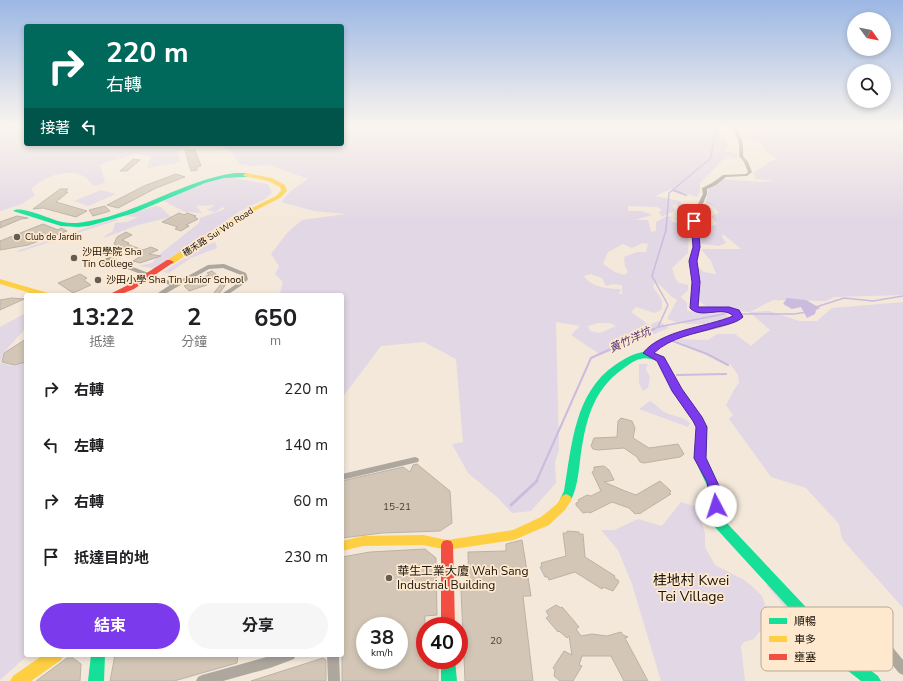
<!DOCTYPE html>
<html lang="zh-TW">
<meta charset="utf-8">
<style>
:root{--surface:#fff;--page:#f6f6f6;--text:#202124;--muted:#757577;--accent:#7c3aed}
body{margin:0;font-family:"Nunito Sans","Noto Sans TC",sans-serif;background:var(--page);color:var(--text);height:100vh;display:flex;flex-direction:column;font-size:15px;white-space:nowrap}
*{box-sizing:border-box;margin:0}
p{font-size:13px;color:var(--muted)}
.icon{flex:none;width:22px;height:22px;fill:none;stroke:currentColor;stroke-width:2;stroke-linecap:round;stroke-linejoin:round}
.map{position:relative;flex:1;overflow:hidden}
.drawer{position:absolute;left:24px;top:293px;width:320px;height:364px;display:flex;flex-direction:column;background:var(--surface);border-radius:4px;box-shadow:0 2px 6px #0003}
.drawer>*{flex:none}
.guide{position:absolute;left:24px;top:24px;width:320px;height:122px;border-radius:4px;box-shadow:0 2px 6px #0003;background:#00695c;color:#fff;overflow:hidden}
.needle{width:26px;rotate:123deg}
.controls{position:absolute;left:847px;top:12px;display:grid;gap:8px}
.controls a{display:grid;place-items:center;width:44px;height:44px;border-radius:50%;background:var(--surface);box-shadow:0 2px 6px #0003;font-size:20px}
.speed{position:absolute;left:356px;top:617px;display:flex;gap:8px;font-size:20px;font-weight:700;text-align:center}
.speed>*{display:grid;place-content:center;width:52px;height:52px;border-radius:50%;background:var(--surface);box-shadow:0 2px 6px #0003;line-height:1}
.speed small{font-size:10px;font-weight:400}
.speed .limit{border:6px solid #d22;background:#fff;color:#111}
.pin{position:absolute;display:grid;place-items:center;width:34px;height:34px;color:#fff;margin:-17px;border-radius:8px;box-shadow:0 2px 6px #0006}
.me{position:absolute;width:44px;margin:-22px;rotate:355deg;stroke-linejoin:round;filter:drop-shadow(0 0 3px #0008)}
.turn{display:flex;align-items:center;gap:14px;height:84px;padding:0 16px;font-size:18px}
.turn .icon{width:52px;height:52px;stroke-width:2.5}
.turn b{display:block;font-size:28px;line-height:34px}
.then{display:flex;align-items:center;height:38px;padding:0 16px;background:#0003;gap:8px;font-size:15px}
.eta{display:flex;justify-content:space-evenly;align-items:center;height:68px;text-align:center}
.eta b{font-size:24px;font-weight:700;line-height:28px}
.button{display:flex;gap:8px;margin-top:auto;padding:8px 16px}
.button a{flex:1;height:46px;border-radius:24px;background:var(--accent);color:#fff;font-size:16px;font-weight:700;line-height:46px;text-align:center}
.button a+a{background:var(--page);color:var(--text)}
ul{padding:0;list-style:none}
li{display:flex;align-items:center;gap:12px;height:56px;padding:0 16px}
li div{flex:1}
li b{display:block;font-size:15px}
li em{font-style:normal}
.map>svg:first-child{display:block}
.green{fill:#e2d7e4;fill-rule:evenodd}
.water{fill:#cbbbde}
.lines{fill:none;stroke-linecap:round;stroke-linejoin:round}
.stream-far2{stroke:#cbbbde;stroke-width:1.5}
.stream-far1{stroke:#cbbbde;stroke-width:2}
.stream{stroke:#cbbbde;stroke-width:3}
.canal{fill:#cbbbde;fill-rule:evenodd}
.building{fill:#d3c6b6;stroke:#bbb2a7;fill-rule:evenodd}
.street{fill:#ada79e;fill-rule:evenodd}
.fast{fill:#16e098;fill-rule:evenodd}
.slow{fill:#ffcf43;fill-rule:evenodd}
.jam{fill:#f24e42;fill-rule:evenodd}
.route{fill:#7c3aed;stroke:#51269a}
.poi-dot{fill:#665d52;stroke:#fee9cf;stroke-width:1.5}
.labels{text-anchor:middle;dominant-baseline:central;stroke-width:3.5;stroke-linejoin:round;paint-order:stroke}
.far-street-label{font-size:9px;fill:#191209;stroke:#fee9cf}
.far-poi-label{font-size:9px;fill:#191209;stroke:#fee9cf;text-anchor:start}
.poi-label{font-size:10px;fill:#191209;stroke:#fee9cf;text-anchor:start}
.near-number-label{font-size:10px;fill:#483f34}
.water-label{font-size:11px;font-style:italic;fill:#4d3374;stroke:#fee9cf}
.near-poi-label{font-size:12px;fill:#191209;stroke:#fee9cf;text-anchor:start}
.near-quarter-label{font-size:14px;fill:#191209;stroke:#fee9cf}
.key{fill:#fee9cf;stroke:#b9a894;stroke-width:1}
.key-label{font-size:11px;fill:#191209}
</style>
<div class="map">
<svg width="903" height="681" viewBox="0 0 903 681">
<rect width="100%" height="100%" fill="#f4e8da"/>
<g class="green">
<path d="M0 125H26V144H342V125H722L719 128 728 145 724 151 737 153V159L727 156 700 183V190L697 197 671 189 655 196 680 201 689 225 683 228C691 234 688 244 688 253L672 268 675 278 679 283 688 285V290L681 297 687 303V311L710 314 727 312 728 319C708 325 687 327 667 319L677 300C668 295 664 287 655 282L653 287 662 300V309L655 313 636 307 631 312 649 325 659 321 669 328 601 355 571 335 580 326 556 322 559 450 555 462 556 483 531 511 512 513 497 497 468 473 452 444 463 442 456 359 424 342 381 346 342 398V295H266L280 293 283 282 275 274 279 266 271 254 287 233 302 220 346 214 314 211 281 202 291 191 308 179 270 165 250 166 239 164C236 160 234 153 230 151 214 142 193 144 177 152L181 161 176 163 147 168 151 156 136 154 100 164 105 183 94 186C91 183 88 179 85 177 69 167 42 177 31 189L35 195 22 204 0 211ZM677 204 680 213 676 219 678 223 673 222 670 219 673 217 667 216 656 222V231L651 232 648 220H635L652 215 642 211H628V206L657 207 662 210 659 212 662 217C666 213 671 214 675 210L672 206ZM643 243 648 244 646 252H637L624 257 625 266 628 272 624 275 615 272 603 264 608 252 623 244 632 248ZM591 274 602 278 606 286 613 284 622 285V294H619L621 289C608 289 591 287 584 276ZM598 323H610L616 326 600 333 590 331 588 326Z"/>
<path d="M730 125H903V295L834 297 826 301 773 300 750 312 769 311 799 321H817L832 308 903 302V608L842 539 839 524 806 488 771 477 729 419 733 415 726 405C731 397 732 391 739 383L738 375 731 365 673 339 708 340 717 334H735L751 346 770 330 749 312 708 308 698 300 694 264 704 272 716 274 711 261 701 249H741L723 234 722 237 726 243 719 246 694 243 697 223 709 227 717 224 711 216 719 213 714 207 706 203 709 186 721 179 760 182 776 181 756 179 753 173 769 162 777 159 765 151 760 141 743 138 740 133 753 134V132H760L761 130 737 128 728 130Z"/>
<path d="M226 177 268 184 272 193 265 199 240 211 157 269 139 266 152 263 160 254 199 223 200 218 225 209 223 207 215 212 207 210 215 205 196 206 202 213 185 212 164 201 202 183Z"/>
<path d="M101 190 116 194 88 206 74 201Z"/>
<path d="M156 206 161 207 171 217 138 225 104 238 105 236 113 231 115 223 127 222 138 217 121 216Z"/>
<path d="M116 218 118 220 19 252 17 251Z"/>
<path d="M215 242 217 248 191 258 169 273 163 272 204 246Z"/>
<path d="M26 313V328L3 353 0 363 13 366 26 362V655H28L0 680V327Z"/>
<path d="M639 364H648L646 369 650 377 648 388 643 391 639 383Z"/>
<path d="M650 401C656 404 658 408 663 411 671 417 681 415 690 423L688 427 639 409Z"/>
<path d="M681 502 697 507 705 533V547L715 565 744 580 753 587 762 596 766 608 767 622 754 639 744 642 741 646 745 681H661L632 584 618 550 601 530H614L638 519 662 526Z"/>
<path d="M771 574 824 641 804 645 798 651 781 652 773 640 787 624 790 613 767 586Z"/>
</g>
<path class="water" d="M787 298 806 300 820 308 816 310 815 314 807 318 801 307 792 309 783 304Z"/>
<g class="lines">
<g class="stream-far2">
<path d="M6 125 19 130H26"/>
<path d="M342 126 344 125"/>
<path d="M118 144H139"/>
<path d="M816 307 844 298 873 301 903 296"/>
<path d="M740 314H794L807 312"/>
<path d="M658 327 724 314"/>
<path d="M652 330 658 327 668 305 652 276 666 230 669 193 711 158 716 125"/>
</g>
<g class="stream-far1">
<path d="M665 338 707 354 728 365"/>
<path d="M677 375 726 374"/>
<path d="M536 482 591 358 654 329"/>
</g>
<path class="stream" d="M511 505 537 481"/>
<path class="canal" d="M672 189H674L688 195 686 196 672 191Z"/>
</g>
<g class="building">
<path d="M185 150H195L201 166 197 167V170L191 171Z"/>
<path d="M133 159 140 160 127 171H120Z"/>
<path d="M176 174 185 177 156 188 118 208 107 205 144 186Z"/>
<path d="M60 189H68L65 192H68L56 202 87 211 76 217 43 208 33 209Z"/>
<path d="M105 206 110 211 93 216 89 210Z"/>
<path d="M179 213 184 215 187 213 196 216 194 217 198 219 186 225 189 226 181 231 175 229 178 227 162 222Z"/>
<path d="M17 216 28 218 21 219 0 228V222Z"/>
<path d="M43 224 58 230 61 228 67 231 28 245 0 250V241Z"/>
<path d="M126 232 132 235 122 240 129 243 127 244 143 250 151 247 158 250 149 254 161 256 140 263 133 261 141 256 114 244 117 237Z"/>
<path d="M212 271 217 275 201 284 207 285 189 291 184 286 197 282 195 280 209 275 207 273Z"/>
<path d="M80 274 87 278 84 280 91 285 73 293 58 283Z"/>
<path d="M225 279H230L218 295H215L213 294Z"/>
<path d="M12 298 24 299 0 310V300Z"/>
<path d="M26 339V362L14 365 2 362 4 353Z"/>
<path d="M621 418 632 421 635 428 633 438 649 448 678 444 684 454 680 457 644 463 640 462 637 457 624 448 598 450 593 449 591 446 594 438 617 437 618 421Z"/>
<path d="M417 464 450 491 452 523 440 531 382 533 342 538V481L403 467 410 472 413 465Z"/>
<path d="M604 466 609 470 614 480 604 482 625 491 636 495 660 481 671 491 669 493 671 494 639 514 638 513 635 514 629 508 612 502 590 513 588 512 583 513 576 505V503L579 502 578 500 587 495 591 496 601 491 592 472 594 471V467Z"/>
<path d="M567 531 579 532V534H583L585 557 615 576 614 578 618 580 619 582 613 591 603 587 602 589 575 572 549 580 548 577H545L540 567 542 566 541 563 566 556 563 533H567Z"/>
<path d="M522 540 531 596H523L533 681H465L461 590H469L468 552 506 551V544Z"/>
<path d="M425 549 436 558 437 615 425 616V660H438V681H342V557L370 552ZM365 626H399V660H365Z"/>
<path d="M556 605 561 608 562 607 569 615 579 627 576 629 581 636 592 634 607 636 621 632 623 635 628 637 625 638 648 681H624L611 656H582L579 665 582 666 573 681H560L554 676 555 670 553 668 564 651 572 655 569 636 567 638 559 631 558 632 546 618 549 616 546 611Z"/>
<path d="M115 655H238L237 663 174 681H110Z"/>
<path d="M67 658H73L81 664 80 681H36Z"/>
<path d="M323 658 326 660V681H251Z"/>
</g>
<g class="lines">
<g class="street">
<path d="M729 125H733C742 137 744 142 743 156L748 162 752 172 747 176 726 177 716 185 707 189V194L697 218 700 247 696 261 699 282 696 305 699 308 733 309 738 311 741 317C726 331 691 332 671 340 664 344 651 356 644 355L643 353 644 351C651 346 658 341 665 338 688 328 712 327 734 316L733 313 730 312 695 311 690 305 693 282 690 261 694 247 691 218 703 194 702 188 712 183 723 175 746 174 748 172 744 162 739 156C740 141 738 137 729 125Z"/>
<path d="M109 257 117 259V261L175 283 208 265 224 264 246 273 248 279 245 283 227 295H220L241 281 242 279 241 275 223 268 209 269 163 295H155L170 285 114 264 110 266 102 264V260Z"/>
<path d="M415 457 418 458 419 460 418 462 342 480V474Z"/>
<path d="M872 626 876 627 903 660V675L899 673 868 635 866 631 868 627Z"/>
<path d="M274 655H296L294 659 270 668 223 681H196L198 677 202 675Z"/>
<path d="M327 655H339L340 681H328Z"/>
</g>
<g class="fast">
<path d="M235 173H246L249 175 246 177 224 178 205 183 134 213 89 226 78 227 61 226 13 211C21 205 51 220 62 222 71 224 80 223 90 221 140 212 184 180 235 173Z"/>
<path d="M646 352 664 357 681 390 707 427 706 458 721 490 723 519 853 657 878 676 881 681H861L843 667 713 525 711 521 709 490 694 458 697 427 672 391 657 361C643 355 636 359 624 368 591 391 585 424 580 461 578 476 577 489 570 502L566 504 562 502 560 499 564 491C572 446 574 393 615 365 624 359 635 352 646 352Z"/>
<path d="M91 655H105L104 681H88Z"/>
<path d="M441 660H455L457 681H441Z"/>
</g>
<g class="slow">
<path d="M246 173 272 178 285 185 287 191 280 198 248 214 173 264H167V260L244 212 276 196 281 191 280 187 268 181 244 176 243 175Z"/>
<path d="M0 279 48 293 49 295H37L0 284Z"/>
<path d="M566 494 570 496 572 499 565 510 549 525 514 540 447 550 423 545 363 546 342 551V541L363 536 423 535 447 540 513 530 541 517 557 504 562 496Z"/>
<path d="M43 655H63L61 660 31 681H10L13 676Z"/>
</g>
<g class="jam">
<path d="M167 260H170L174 262 134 289 119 295H108L128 285Z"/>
<path d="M447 540 451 541 453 545 455 626H441V545L443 541Z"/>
</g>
</g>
<linearGradient id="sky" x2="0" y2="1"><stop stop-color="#9cb7e4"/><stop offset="0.57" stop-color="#faf5ee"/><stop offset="1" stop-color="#faf5ee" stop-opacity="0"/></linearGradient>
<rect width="903" height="221" fill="url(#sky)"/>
<path class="route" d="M694 219 698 221 700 247 697 261 700 282 698 307H729L739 310 743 317C737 323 725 325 717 327 695 334 671 337 654 353L664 357 682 389 702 417 707 427 706 458 721 490 722 506 720 510 716 511 712 510 707 482 694 458 696 427 693 421 672 391 657 361 643 353C661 330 707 327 733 316 723 305 701 320 690 308L692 282 689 261 693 247 691 221Z"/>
<g class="poi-dot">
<circle cx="17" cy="237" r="4"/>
<circle cx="74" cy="258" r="4"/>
<circle cx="98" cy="280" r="4"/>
<circle cx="389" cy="578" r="4"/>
</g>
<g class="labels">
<g class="far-street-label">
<text transform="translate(218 232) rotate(-33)">穗禾路 Sui Wo Road</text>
</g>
<g class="far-poi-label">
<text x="25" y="237">Club de Jardin</text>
</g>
<g class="poi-label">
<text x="82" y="252">沙田學院 Sha<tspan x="82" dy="12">Tin College</tspan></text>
<text x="106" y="280">沙田小學 Sha Tin Junior School</text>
</g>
<g class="near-number-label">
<text x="397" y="507">15-21</text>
<text x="496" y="641">20</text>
</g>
<g class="water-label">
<text transform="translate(630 340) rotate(-25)">黃竹洋坑</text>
</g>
<g class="near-poi-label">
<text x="397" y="571">華生工業大廈 Wah Sang<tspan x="397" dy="14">Industrial Building</tspan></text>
</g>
<g class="near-quarter-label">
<text x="691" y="580">桂地村 Kwei<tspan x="691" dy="16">Tei Village</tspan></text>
</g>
</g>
<rect x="761" y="607" width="132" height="64" rx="6" class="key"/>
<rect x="769" y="618" width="18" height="6" fill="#16e098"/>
<rect x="769" y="636" width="18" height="6" fill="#ffcf43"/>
<rect x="769" y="654" width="18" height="6" fill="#f24e42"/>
<g class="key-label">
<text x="794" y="625">順暢</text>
<text x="794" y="643">車多</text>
<text x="794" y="661">壅塞</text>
</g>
</svg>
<div class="controls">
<a><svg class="needle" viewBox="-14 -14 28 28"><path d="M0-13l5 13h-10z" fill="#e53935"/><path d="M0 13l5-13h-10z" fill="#757577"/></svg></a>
<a><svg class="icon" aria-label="search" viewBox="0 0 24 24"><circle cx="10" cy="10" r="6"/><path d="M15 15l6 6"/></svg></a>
</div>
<div class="speed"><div>38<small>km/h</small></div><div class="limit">40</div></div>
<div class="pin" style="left:694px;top:221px;background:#d93025"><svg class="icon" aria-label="arrive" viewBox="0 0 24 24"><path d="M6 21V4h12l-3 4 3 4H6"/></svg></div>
<svg class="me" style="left:716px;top:506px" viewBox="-20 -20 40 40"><circle r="19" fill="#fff"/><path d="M0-13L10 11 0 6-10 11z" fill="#7c3aed"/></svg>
<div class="guide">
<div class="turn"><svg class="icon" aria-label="right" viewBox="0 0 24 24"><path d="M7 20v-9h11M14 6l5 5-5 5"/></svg><div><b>220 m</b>右轉</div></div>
<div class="then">接著<svg class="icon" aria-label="left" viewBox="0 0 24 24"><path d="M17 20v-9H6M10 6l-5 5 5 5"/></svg></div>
</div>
<section class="drawer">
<div class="eta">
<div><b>13:22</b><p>抵達</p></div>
<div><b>2</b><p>分鐘</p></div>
<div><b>650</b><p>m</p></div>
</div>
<ul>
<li><svg class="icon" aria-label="right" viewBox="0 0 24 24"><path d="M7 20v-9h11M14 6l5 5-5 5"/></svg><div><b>右轉</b></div><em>220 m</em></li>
<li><svg class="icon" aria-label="left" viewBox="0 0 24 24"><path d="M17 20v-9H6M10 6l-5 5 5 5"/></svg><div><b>左轉</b></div><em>140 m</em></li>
<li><svg class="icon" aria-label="right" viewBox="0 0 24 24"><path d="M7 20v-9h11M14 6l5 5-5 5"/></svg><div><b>右轉</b></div><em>60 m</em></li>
<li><svg class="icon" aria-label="arrive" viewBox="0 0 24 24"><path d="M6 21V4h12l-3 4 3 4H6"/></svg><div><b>抵達目的地</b></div><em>230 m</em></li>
</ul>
<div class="button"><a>結束</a><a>分享</a></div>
</section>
</div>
